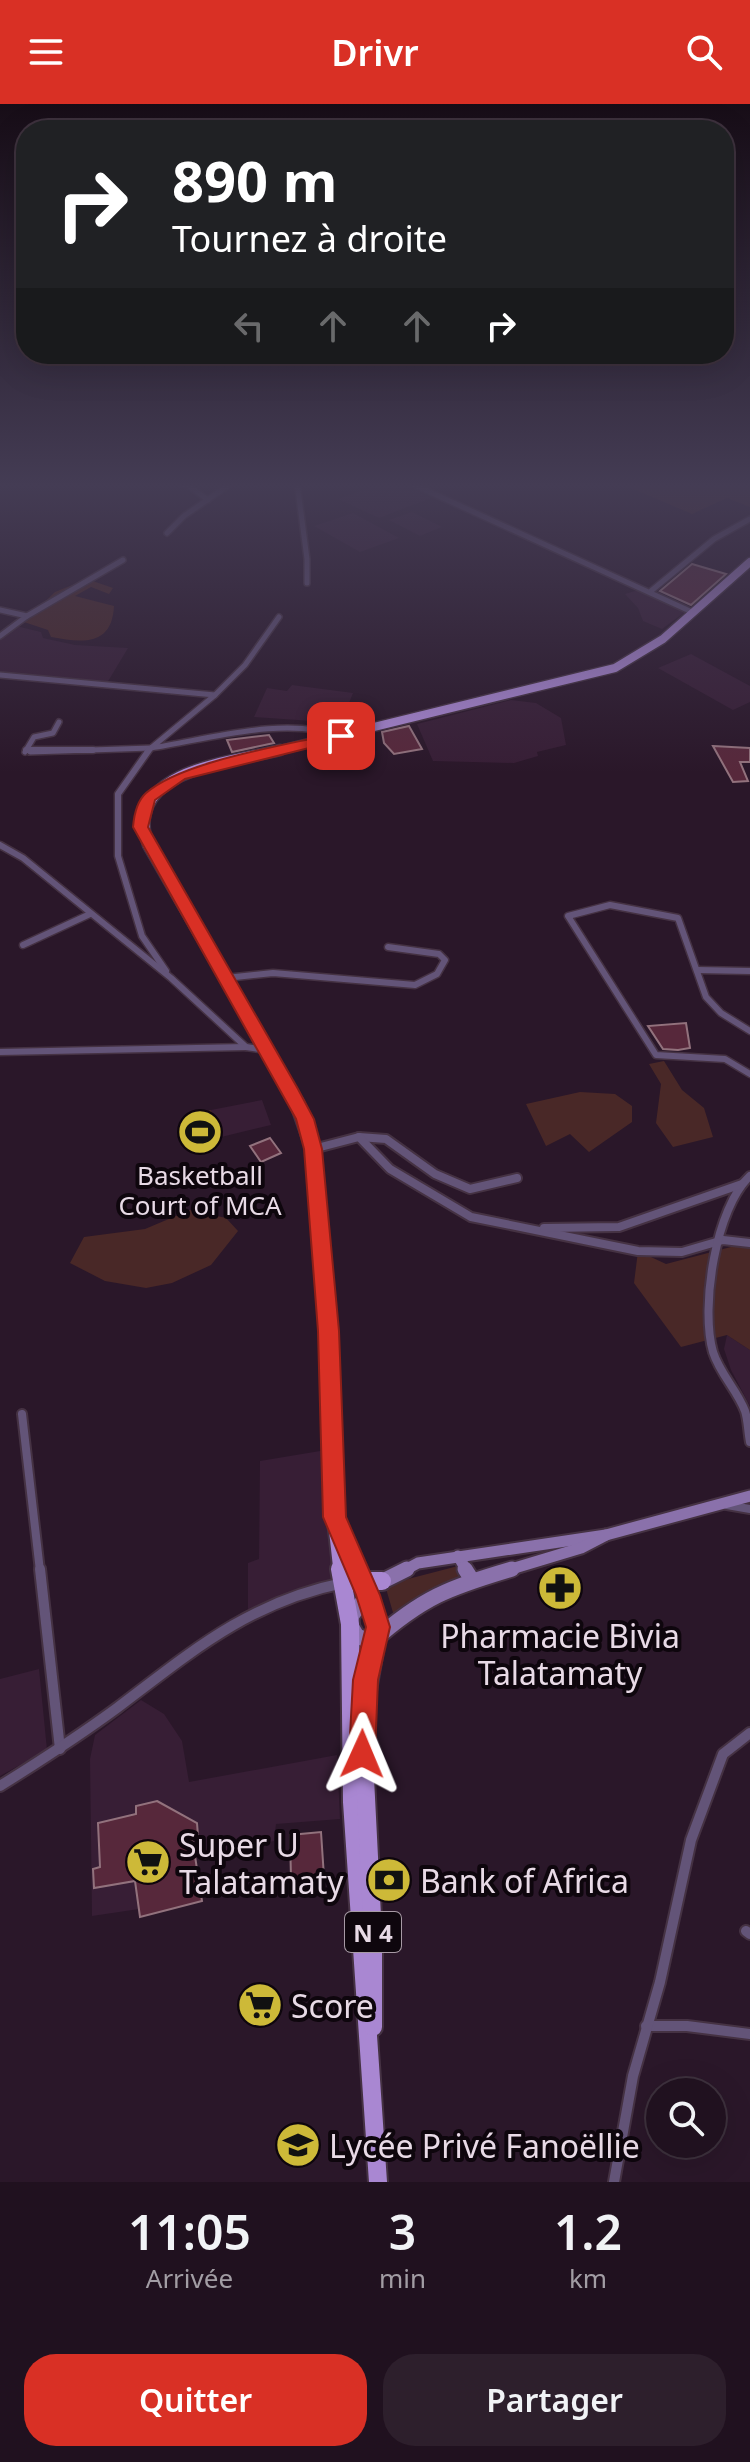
<!DOCTYPE html>
<html lang="fr">
<meta charset="utf-8">
<style>
:root{--surface:#20111f;--page:#2d1f2c;--text:#f1f3f6;--muted:#a29da4;--line:#3d313d;--accent:#d93025}
body{margin:0;font-family:"Noto Sans",sans-serif;background:var(--page);color:var(--text);height:100vh;display:flex;flex-direction:column;font-size:30px;white-space:nowrap}
*{box-sizing:border-box;margin:0}
p{font-size:26px;color:var(--muted)}
.icon{flex:none;width:44px;height:44px;fill:none;stroke:currentColor;stroke-width:2;stroke-linecap:round;stroke-linejoin:round}
.map{position:relative;height:2078px;overflow:hidden}
.sheet{display:flex;flex-direction:column;background:var(--surface);flex:1}
.sheet>*{flex:none}
.guide{position:absolute;left:16px;top:16px;width:718px;height:244px;border-radius:32px;box-shadow:0 8px 32px #0002,0 0 0 2px var(--line);background:#202124;color:#fff;overflow:hidden}
.buttons{position:absolute;left:646px;top:1974px;display:grid;gap:16px}
.buttons a{display:grid;place-items:center;width:80px;height:80px;border-radius:50%;background:var(--surface);box-shadow:0 8px 32px #0002,0 0 0 2px var(--line);font-size:40px}
.pin{position:absolute;display:grid;place-items:center;width:68px;height:68px;color:#fff;margin:-34px;border-radius:16px;box-shadow:0 4px 12px #0006}
.me{position:absolute;width:88px;margin:-44px;rotate:1deg;stroke-linejoin:round;filter:drop-shadow(0 0 6px #0008)}
.turn{display:flex;align-items:center;gap:28px;height:168px;padding:0 24px;font-size:36px}
.turn .icon{width:104px;height:104px;stroke-width:2.5}
.turn b{display:block;font-size:56px;line-height:68px}
.lanes{display:flex;align-items:center;height:76px;padding:0 24px;background:#0003;justify-content:center;gap:40px;direction:ltr}
.lanes .off{opacity:.35}
.eta{display:flex;justify-content:space-evenly;align-items:center;height:136px;text-align:center}
.eta b{font-size:48px;font-weight:600;line-height:56px}
.action{display:flex;gap:16px;margin-top:auto;padding:16px 24px}
.action a{flex:1;height:92px;border-radius:32px;background:var(--accent);color:#fff;font-size:32px;font-weight:600;line-height:92px;text-align:center}
.action a+a{background:var(--page);color:var(--text)}
header{display:flex;justify-content:space-between;align-items:center;height:104px;padding:0 24px;background:var(--accent);color:#fff;font-size:36px;font-weight:600}
.map>svg:first-child{display:block}
.built{fill:#371e35}
.green{fill:#492827}
.building{fill:#57283b;stroke:#92727d;stroke-width:2}
.lines{fill:none;stroke-linecap:round;stroke-linejoin:round}
.minor-far3-casing{stroke:#453243;stroke-width:8}
.minor-far2-casing{stroke:#453243;stroke-width:9}
.minor-far1-casing{stroke:#453243;stroke-width:12}
.minor-casing{stroke:#453243;stroke-width:14}
.secondary-far1-casing{stroke:#453243;stroke-width:15}
.secondary-casing{stroke:#453243;stroke-width:19}
.primary-far3-casing{stroke:#453243;stroke-width:11}
.primary-far2-casing{stroke:#453243;stroke-width:13}
.primary-far1-casing{stroke:#453243;stroke-width:17}
.primary-casing{stroke:#453243;stroke-width:22}
.minor-far3{stroke:#635478;stroke-width:5}
.minor-far2{stroke:#635478;stroke-width:6}
.minor-far1{stroke:#635478;stroke-width:8}
.minor{stroke:#635478;stroke-width:10}
.secondary-far1{stroke:#8a71ab;stroke-width:11}
.secondary{stroke:#8a71ab;stroke-width:15}
.primary-far3{stroke:#a987d2;stroke-width:8}
.primary-far2{stroke:#a987d2;stroke-width:10}
.primary-far1{stroke:#a987d2;stroke-width:13}
.primary{stroke:#a987d2;stroke-width:18}
.route{fill:#d93025;stroke:#8d1f18;stroke-width:2}
.labels{text-anchor:middle;dominant-baseline:central;stroke-width:8;stroke-linejoin:round;paint-order:stroke}
.shield{fill:#0e060d;stroke:#a79aa5;stroke-width:2}
.shield-label{font-size:24px;font-weight:bold;fill:#e8dae6}
.poi-label{font-size:26px;fill:#e8dae6;stroke:#0e060d}
.near-poi-label{font-size:32px;fill:#e8dae6;stroke:#0e060d;text-anchor:start}
</style>
<header><svg class="icon" aria-label="menu" viewBox="0 0 24 24"><path d="M4 6h16M4 12h16M4 18h16"/></svg>Drivr<svg class="icon" aria-label="search" viewBox="0 0 24 24"><circle cx="10" cy="10" r="6"/><path d="M15 15l6 6"/></svg></header>
<div class="map">
<svg width="750" height="2078" viewBox="0 0 750 2078">
<rect width="100%" height="100%" fill="#2a1729"/>
<g class="built">
<path d="M386 378H399L431 394 379 414 338 395Z"/>
<path d="M412 408 442 423 420 432 389 416Z"/>
<path d="M353 409 399 434 360 448 314 422Z"/>
<path d="M642 485 685 508 662 525 643 517 638 504 625 490Z"/>
<path d="M16 522 41 528 43 534 75 541 128 544 107 579 0 568V532Z"/>
<path d="M691 550 750 582V598L733 606 658 564Z"/>
<path d="M292 581 353 589 341 619 254 613 267 584 287 587Z"/>
<path d="M511 596 536 599 561 614 566 641 537 648 538 652 514 659 433 657 417 620Z"/>
<path d="M262 996 271 1021 213 1035 208 1022 215 1019 211 1006Z"/>
<path d="M727 1231 750 1246V1302L731 1266 724 1245Z"/>
<path d="M332 1345 341 1480 248 1508V1459L259 1455 260 1357Z"/>
<path d="M39 1565 47 1646 0 1672V1575Z"/>
<path d="M141 1596 164 1610 182 1637 189 1678 337 1651 340 1715 276 1720 274 1737 196 1753 202 1797 140 1813 139 1805 92 1812 90 1655 95 1631Z"/>
</g>
<g class="green">
<path d="M617 378H750V403L727 394 692 410Z"/>
<path d="M87 475 113 484 109 490 91 483 75 492 114 502C112 542 83 539 51 533L48 526 24 518 55 488Z"/>
<path d="M664 957 682 986 704 1004 713 1033 673 1043 656 1019 661 980 649 960Z"/>
<path d="M580 988 615 990 632 1002V1018L589 1048 570 1030 546 1042 526 1000Z"/>
<path d="M211 1006 215 1019 208 1022 213 1035 193 1041 187 1014Z"/>
<path d="M190 1106 226 1114 238 1127 211 1161 172 1179 146 1184 105 1177 70 1159 84 1133 145 1125Z"/>
<path d="M746 1139 750 1145V1246L727 1231 681 1243 634 1179 638 1147 666 1160Z"/>
<path d="M458 1462 464 1478 394 1512 385 1481Z"/>
</g>
<g class="building">
<path d="M692 460 726 470 691 501 660 487Z"/>
<path d="M409 622 422 645 394 650 384 639 382 628Z"/>
<path d="M269 631 274 639 232 648 227 636Z"/>
<path d="M713 642 750 644V658H740L748 677 733 678Z"/>
<path d="M686 919 690 944 678 946 663 945 648 922Z"/>
<path d="M270 1034 281 1049 261 1058 250 1042Z"/>
<path d="M157 1697 197 1719 198 1732 192 1733 202 1797 140 1813 135 1777 94 1784 93 1765 100 1763 98 1719 136 1710V1702Z"/>
<path d="M321 1728 324 1773 291 1775 290 1731Z"/>
</g>
<g class="lines">
<g class="minor-far3-casing">
<g id="minor-far3">
<path d="M175 378 189 382 208 396"/>
<path d="M297 378 307 455V479"/>
<path d="M408 378 692 508"/>
<path d="M167 429 184 412 233 378"/>
<path d="M651 487 714 435 750 415"/>
<path d="M0 506 27 512 0 532"/>
<path d="M27 512 123 456"/>
<path d="M0 571 215 591 151 644C210 635 283 612 341 632"/>
<path d="M215 591 245 561 279 513"/>
<path d="M25 648 34 633 53 629 59 618"/>
<path d="M30 648 151 644"/>
<path d="M147 648 151 644"/>
</g>
</g>
<g class="minor-far2-casing">
<g id="minor-far2">
<path d="M26 646H93"/>
<path d="M149 646 118 690V752L142 832 166 867"/>
<path d="M0 741 23 754 171 874 246 943 266 946"/>
<path d="M23 841 90 810"/>
<path d="M697 866 750 867"/>
<path d="M226 874 273 869 415 881 437 870 445 856 439 850 388 843"/>
<path d="M750 927 721 909 706 893 678 814 610 801 568 812 656 951 725 955 750 970"/>
<path d="M0 948 246 943"/>
</g>
</g>
<g class="minor-far1-casing">
<g id="minor-far1">
<path d="M359 1033 386 1035 435 1070 470 1085 517 1074"/>
<path d="M313 1045 359 1033 390 1065 471 1113 638 1147 682 1148 723 1136 750 1139"/>
<path d="M750 1072C716 1103 700 1203 713 1248 720 1270 737 1286 745 1307 748 1316 748 1328 750 1338"/>
<path d="M544 1124 619 1123 742 1080"/>
<path d="M22 1310 40 1467"/>
<path d="M727 1401 750 1405"/>
</g>
</g>
<g class="minor-casing">
<g id="minor">
<path d="M40 1465 60 1645"/>
<path d="M0 1682C40 1657 79 1632 117 1604 191 1548 249 1498 343 1479"/>
<path d="M746 1827 750 1830"/>
<path d="M646 1922H687L750 1930"/>
<path d="M614 2078 633 1972 660 1878 691 1736 723 1650 750 1629"/>
</g>
</g>
<g class="secondary-far1-casing">
<g id="secondary-far1">
<path d="M458 1452 467 1467"/>
<path d="M403 1467 418 1459 606 1431 750 1392"/>
<path d="M505 1467 581 1444 606 1431"/>
</g>
</g>
<g class="secondary-casing">
<g id="secondary">
<path d="M465 1465 472 1476"/>
<path d="M381 1478 407 1465"/>
<path d="M367 1492 352 1511 350 1520 357 1532 372 1538C423 1493 448 1484 512 1465"/>
</g>
</g>
<g class="primary-far3-casing">
<path id="primary-far3" d="M272 648 615 564 663 535 750 458"/>
</g>
<g class="primary-far2-casing">
<path id="primary-far2" d="M280 646C228 659 124 665 148 741L298 1001"/>
</g>
<g class="primary-far1-casing">
<g id="primary-far1">
<path d="M297 999 313 1045 328 1227 334 1413 340 1467"/>
<path d="M340 1427 356 1467"/>
</g>
</g>
<g class="primary-casing">
<g id="primary">
<path d="M340 1465 350 1520 352 1698 378 2078"/>
<path d="M355 1465 378 1523 362 1615 373 1832V1923"/>
<path d="M361 1477H382"/>
</g>
</g>
<use href="#minor-far3" class="minor-far3"/>
<use href="#minor-far2" class="minor-far2"/>
<use href="#minor-far1" class="minor-far1"/>
<use href="#minor" class="minor"/>
<use href="#secondary-far1" class="secondary-far1"/>
<use href="#secondary" class="secondary"/>
<use href="#primary-far3" class="primary-far3"/>
<use href="#primary-far2" class="primary-far2"/>
<use href="#primary-far1" class="primary-far1"/>
<use href="#primary" class="primary"/>
</g>
<linearGradient id="sky" x2="0" y2="1"><stop stop-color="#170d17"/><stop offset="0.57" stop-color="#443c54"/><stop offset="1" stop-color="#443c54" stop-opacity="0"/></linearGradient>
<rect width="750" height="669" fill="url(#sky)"/>
<path class="route" d="M341 628 345 629V635L185 675 155 696 148 723 298 985 314 1015 322 1045 339 1227 346 1413 380 1491 390 1523 378 1576 375 1650 371 1659 362 1663 353 1659 349 1650 353 1576 366 1523 356 1491 323 1413 318 1227 304 1045 296 1015 133 723C134 711 137 697 146 689 184 656 289 641 341 628Z"/>
<defs>
<g id="stadium-disc" transform="scale(2.3)"><circle r="9.5" fill="#cdb938" stroke="#0e060d"/><path d="M0-5a6.5 5 0 1 0 0 10a6.5 5 0 1 0 0-10ZM-3.5-1.8h7v3.6h-7Z" fill="#111"/></g>
<g id="pharmacy-disc" transform="scale(2.3)"><circle r="9.5" fill="#cdb938" stroke="#0e060d"/><path d="M-2-6h4v4h4v4h-4v4h-4v-4h-4v-4h4Z" fill="#111"/></g>
<g id="supermarket-disc" transform="scale(2.3)"><circle r="9.5" fill="#cdb938" stroke="#0e060d"/><path d="M-6-5.5h2.5l.6 2H6L4.5 2H-2.5L-4.4-4H-6ZM-1.5 3.2a1.3 1.3 0 1 0 .1 0ZM3 3.2a1.3 1.3 0 1 0 .1 0Z" fill="#111"/></g>
<g id="bank-disc" transform="scale(2.3)"><circle r="9.5" fill="#cdb938" stroke="#0e060d"/><path d="M-6-4H6V4H-6ZM0-2.3a2.3 2.3 0 1 0 0 4.6a2.3 2.3 0 1 0 0-4.6Z" fill="#111"/></g>
<g id="school-disc" transform="scale(2.3)"><circle r="9.5" fill="#cdb938" stroke="#0e060d"/><path d="M0-5L7-2L0 1L-7-2ZM-4 1L0 2.5L4 1V4Q0 6-4 4Z" fill="#111"/></g>
</defs>
<g fill-rule="evenodd">
<use href="#stadium-disc" x="200" y="1028"/>
<use href="#pharmacy-disc" x="560" y="1484"/>
<use href="#supermarket-disc" x="148" y="1758"/>
<use href="#bank-disc" x="389" y="1776"/>
<use href="#supermarket-disc" x="260" y="1901"/>
<use href="#school-disc" x="298" y="2041"/>
</g>
<g class="labels">
<rect class="shield" x="345" y="1808" width="56" height="40" rx="6"/>
<g class="shield-label">
<text x="373" y="1828">N 4</text>
</g>
<g class="poi-label">
<text x="200" y="1071">Basketball<tspan x="200" dy="30">Court of MCA</tspan></text>
</g>
<g class="near-poi-label">
<text x="560" y="1531" text-anchor="middle">Pharmacie Bivia<tspan x="560" dy="37">Talatamaty</tspan></text>
<text x="179" y="1740">Super U<tspan x="179" dy="37">Talatamaty</tspan></text>
<text x="420" y="1776">Bank of Africa</text>
<text x="291" y="1901">Score</text>
<text x="329" y="2041">Lycée Privé Fanoëllie</text>
</g>
</g>
</svg>
<div class="buttons">
<a><svg class="icon" aria-label="search" viewBox="0 0 24 24"><circle cx="10" cy="10" r="6"/><path d="M15 15l6 6"/></svg></a>
</div>
<div class="pin" style="left:341px;top:632px;background:#d93025"><svg class="icon" aria-label="arrive" viewBox="0 0 24 24"><path d="M6 21V4h12l-3 4 3 4H6"/></svg></div>
<svg class="me" style="left:362px;top:1650px" viewBox="-20 -20 40 40"><path d="M0-17L14 15 0 8-14 15z" fill="#d93025" stroke="#fff" stroke-width="4"/></svg>
<div class="guide">
<div class="turn"><svg class="icon" aria-label="right" viewBox="0 0 24 24"><path d="M7 20v-9h11M14 6l5 5-5 5"/></svg><div><b>890 m</b>Tournez à droite</div></div>
<div class="lanes"><svg class="icon off" aria-label="left" viewBox="0 0 24 24"><path d="M17 20v-9H6M10 6l-5 5 5 5"/></svg><svg class="icon off" aria-label="ahead" viewBox="0 0 24 24"><path d="M12 20V5M6 11l6-6 6 6"/></svg><svg class="icon off" aria-label="ahead" viewBox="0 0 24 24"><path d="M12 20V5M6 11l6-6 6 6"/></svg><svg class="icon" aria-label="right" viewBox="0 0 24 24"><path d="M7 20v-9h11M14 6l5 5-5 5"/></svg></div>
</div>
</div>
<section class="sheet">
<div class="eta">
<div><b>11:05</b><p>Arrivée</p></div>
<div><b>3</b><p>min</p></div>
<div><b>1.2</b><p>km</p></div>
</div>
<div class="action"><a>Quitter</a><a>Partager</a></div>
</section>
